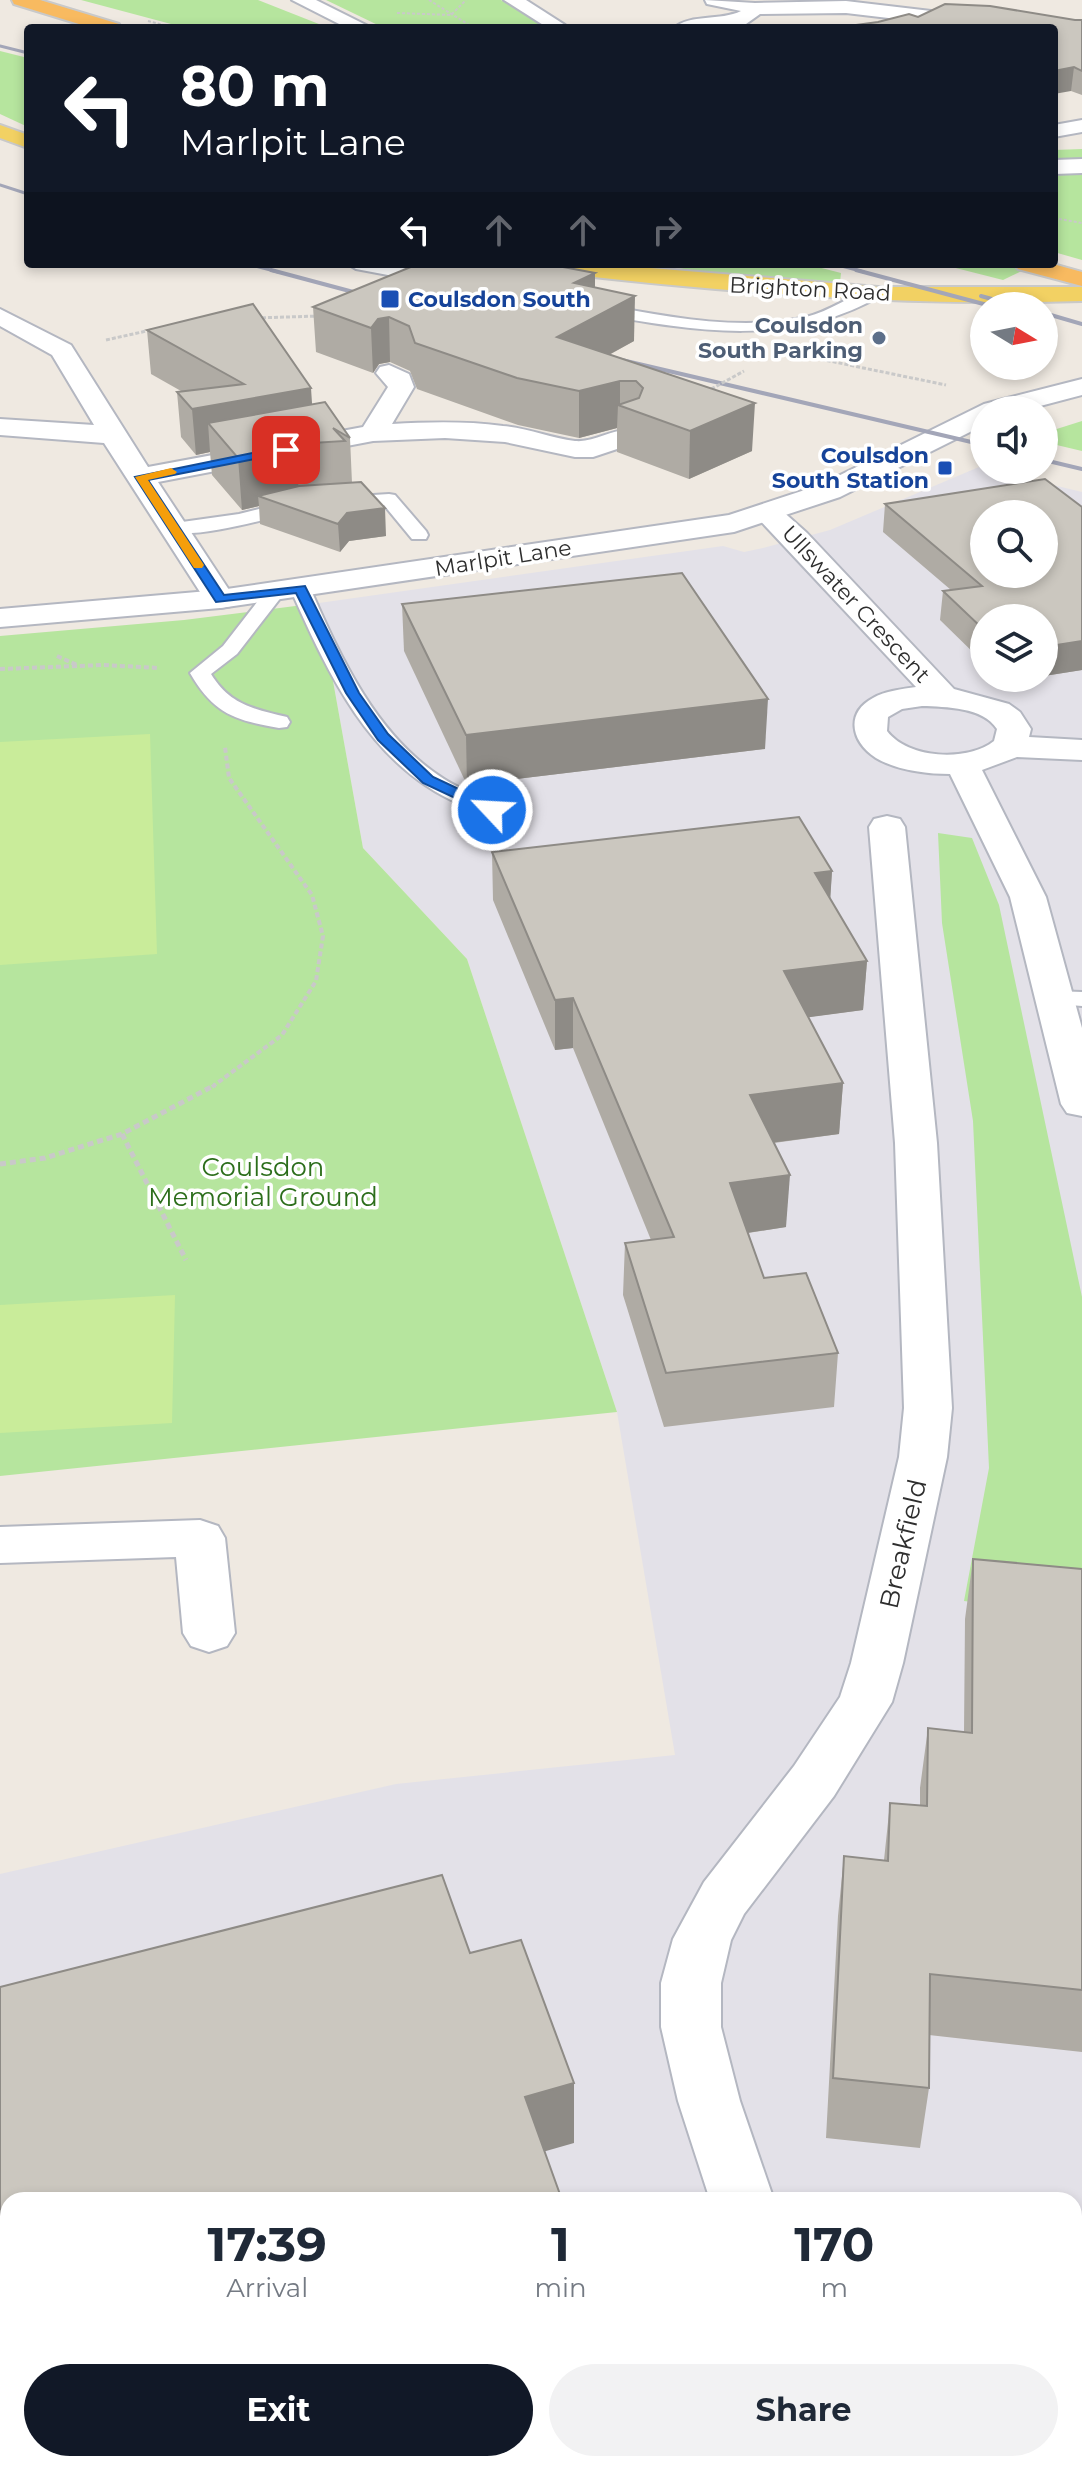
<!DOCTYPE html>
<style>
:root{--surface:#fff;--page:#f2f2f3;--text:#1f2937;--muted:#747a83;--accent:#111827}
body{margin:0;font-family:Montserrat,sans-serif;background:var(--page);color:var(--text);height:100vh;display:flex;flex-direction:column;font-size:30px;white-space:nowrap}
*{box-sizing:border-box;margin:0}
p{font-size:26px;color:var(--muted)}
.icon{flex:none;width:44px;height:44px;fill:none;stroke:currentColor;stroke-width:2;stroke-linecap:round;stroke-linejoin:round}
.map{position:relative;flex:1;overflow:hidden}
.side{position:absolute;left:0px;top:2192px;width:1082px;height:280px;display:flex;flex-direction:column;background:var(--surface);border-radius:24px 24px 0 0;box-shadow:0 4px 12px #0003}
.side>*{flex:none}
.banner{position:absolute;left:24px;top:24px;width:1034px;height:244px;border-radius:8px;box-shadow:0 4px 12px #0003;background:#111827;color:#fff;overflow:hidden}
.needle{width:52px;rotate:100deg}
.controls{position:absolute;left:970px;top:292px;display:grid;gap:16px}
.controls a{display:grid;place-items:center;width:88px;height:88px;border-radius:50%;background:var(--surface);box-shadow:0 4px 12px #0003;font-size:40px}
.pin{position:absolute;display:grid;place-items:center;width:68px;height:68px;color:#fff;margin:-34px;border-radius:16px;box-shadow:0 4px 12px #0006}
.me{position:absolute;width:88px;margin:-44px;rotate:295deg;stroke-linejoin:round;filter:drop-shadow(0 0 6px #0008)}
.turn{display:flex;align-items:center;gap:28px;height:168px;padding:0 24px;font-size:36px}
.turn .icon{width:104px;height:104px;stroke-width:2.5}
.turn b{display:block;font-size:56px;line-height:68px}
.lanes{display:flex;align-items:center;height:76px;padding:0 24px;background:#0003;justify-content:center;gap:40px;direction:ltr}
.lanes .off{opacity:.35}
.eta{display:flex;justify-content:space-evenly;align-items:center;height:136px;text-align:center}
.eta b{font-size:48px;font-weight:700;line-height:56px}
.primary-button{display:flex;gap:16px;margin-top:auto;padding:16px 24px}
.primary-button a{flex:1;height:92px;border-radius:48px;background:var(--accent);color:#fff;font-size:32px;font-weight:700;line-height:92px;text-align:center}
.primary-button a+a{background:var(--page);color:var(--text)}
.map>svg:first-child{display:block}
.industrial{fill:#e3e1e8;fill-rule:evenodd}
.green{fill:#b6e59e}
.pitch{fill:#c9ec9a}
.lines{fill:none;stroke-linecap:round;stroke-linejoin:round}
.service-casing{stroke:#b4b7c1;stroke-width:4}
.minor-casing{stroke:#b4b7c1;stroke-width:4}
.secondary-casing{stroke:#b4b7c1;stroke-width:4}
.primary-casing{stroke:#c9c9c9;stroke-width:4}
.trunk-casing{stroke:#c9c9c9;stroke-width:4}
.path-far3{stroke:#c9c9c9;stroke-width:2;stroke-dasharray:3 2;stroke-linecap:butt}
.path-far2{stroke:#c9c9c9;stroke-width:3;stroke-dasharray:4 2;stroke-linecap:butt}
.path-far1{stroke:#c9c9c9;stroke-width:4;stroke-dasharray:5 3;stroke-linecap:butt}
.path{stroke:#c9c9c9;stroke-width:5;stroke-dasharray:6 4;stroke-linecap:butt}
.service{fill:#fff;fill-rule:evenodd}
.minor{fill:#fff;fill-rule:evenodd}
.secondary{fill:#fff;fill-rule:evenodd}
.primary{fill:#f2d163;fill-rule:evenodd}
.trunk{fill:#f8ba60;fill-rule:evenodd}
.rail-far1{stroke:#a3a6b8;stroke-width:3}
.rail{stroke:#a3a6b8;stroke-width:4}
.path-bridge{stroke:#c9c9c9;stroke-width:3;stroke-dasharray:4 2;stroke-linecap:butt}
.wall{fill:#afaba4}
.shaded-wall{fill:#8e8b86}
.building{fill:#cbc7bf;stroke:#8e8b86;stroke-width:2;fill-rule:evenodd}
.route{fill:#1a73e8;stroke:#114b97;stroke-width:2}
.slow{fill:#f59e0b}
.transit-dot{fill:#1a4fb4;stroke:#fff;stroke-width:3}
.service-dot{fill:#5c6f8a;stroke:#fff;stroke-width:3}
.labels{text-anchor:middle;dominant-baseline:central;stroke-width:7;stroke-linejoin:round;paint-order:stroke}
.far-street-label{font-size:22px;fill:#2e2e2e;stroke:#fff}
.far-transit-label{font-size:22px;font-weight:bold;fill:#164399;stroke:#fff;text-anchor:start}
.far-service-label{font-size:22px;font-weight:bold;fill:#4e5e75;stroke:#fff;text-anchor:end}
.park-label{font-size:26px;fill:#2c6e1b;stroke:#fff}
.street-label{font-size:26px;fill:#2e2e2e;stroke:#fff}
</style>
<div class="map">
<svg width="1082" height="2472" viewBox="0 0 1082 2472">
<rect width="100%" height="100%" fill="#efe9e1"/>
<path class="industrial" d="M979 467 1082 492V2472H0V1874L396 1784 675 1755 617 1412 467 959 363 848 319 603 723 546 744 552 763 548 830 530ZM984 514H1044V574H984ZM984 618H1044V678H984ZM8 2200H1074V2464H8Z"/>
<g class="green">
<path d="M81 0H258L329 28H186Z"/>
<path d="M326 0H501L546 28H384Z"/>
<path d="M0 51 28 58V127L0 114Z"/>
<path d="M1082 149V260L1054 252V150Z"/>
<path d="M650 264H806L841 273 840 283 718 274Z"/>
<path d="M940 264H997L1024 270 1003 280Z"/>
<path d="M1082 421V451L1044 442V433Z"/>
<path d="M319 603 363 848 467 959 617 1412 0 1476V636L184 620Z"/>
<path d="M938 833 972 838 999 905 1082 1297V1616L964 1601 989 1468 973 1121 942 923Z"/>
</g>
<g class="pitch">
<path d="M150 734 157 954 0 965V742Z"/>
<path d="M175 1295 172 1423 0 1433V1305Z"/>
</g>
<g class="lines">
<g class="service-casing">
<g id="service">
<path d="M348 264H380L436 274 444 279 436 284 356 269Z"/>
<path d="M874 288 882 293 880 296C790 348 695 331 598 314L590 309 598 304C664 316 739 332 806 317 831 311 850 295 874 288Z"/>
<path d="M389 494 395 495 426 531 428 535 426 539H412L384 505 341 507 332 502 341 497Z"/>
<path d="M295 500 304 506 302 510C278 516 181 544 166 529L175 523 239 514Z"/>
<path d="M300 582 310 588C341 658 376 736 444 779 461 790 481 797 500 805L503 810 500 815C486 818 473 810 460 804 370 766 327 672 290 588Z"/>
<path d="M275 586 282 588 285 592 282 596 237 654 211 674C230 705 254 709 287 717L290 722 287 727 279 728C234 720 214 714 190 673L223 646 268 588Z"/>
<path d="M1054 991 1082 992V1006L1045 1003 1042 998 1045 993Z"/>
</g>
</g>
<g class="minor-casing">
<g id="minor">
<path d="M292 0H316L372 28H347Z"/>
<path d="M504 0H526L565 25 563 28H548Z"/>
<path d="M705 0 755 3 846 1 931 11 1082 22V34L1054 32V28L931 23 846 13 760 14 746 24 730 28H674C689 14 721 21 741 11L707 4Z"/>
<path d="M1082 120V132L1054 137V125Z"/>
<path d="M1082 159V173L1054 174V160Z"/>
<path d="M0 309 71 345 148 467 363 427 388 387 376 373 380 367 389 365 409 374 414 387 392 424C429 422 466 421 503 426 527 428 551 438 575 441 597 443 614 426 635 431L639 437 635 443 593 457H575L505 442 445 438 373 441 158 482 235 599 231 606 220 608 209 606 104 443 0 435V419L94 425 52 355 0 326Z"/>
<path d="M769 505 779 508 807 533 954 689 1009 704 1020 712 1031 729 1029 737 1082 740V760L1017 757 982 770 1046 897 1082 1028V1116L1067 1113 1061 1104 1010 897 950 774C926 774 896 770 876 758 851 742 845 713 873 698 885 691 902 689 916 687L754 514 759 508ZM922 706C946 707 983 707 997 729L994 741C968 762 908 759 887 731L888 717 902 709Z"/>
<path d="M887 816 900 819 905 827 937 1143 952 1408 947 1457 903 1663 892 1702 834 1796 744 1914 731 1940 721 1983V2027L740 2101 774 2200H710L678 2101 661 2027V1983L673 1939 704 1882 794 1766 840 1697 851 1663 899 1457 904 1408 895 1143 869 827 874 819Z"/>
<path d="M200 1520 218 1526 225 1538 235 1633 227 1646 209 1652 191 1646 183 1633 176 1557 0 1563V1527Z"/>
<path d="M1082 2238V2298L1074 2301V2241Z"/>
<path d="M331 2464H427L423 2472H327Z"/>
</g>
</g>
<g class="secondary-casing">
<path id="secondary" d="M1082 379V395L1025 410H984V425L840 497 734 532 220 608 0 627V609L220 590 729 515 820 485 984 404Z"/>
</g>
<g class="primary-casing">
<g id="primary">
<path d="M0 125 28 135V148L0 138Z"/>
<path d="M528 264H603L878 287H1082V301C900 307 721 292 540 271L532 269Z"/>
</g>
</g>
<g class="trunk-casing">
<g id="trunk">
<path d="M12 0H40L119 24 121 28H92L14 4Z"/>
<path d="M1014 264H1053L1082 272V286L1018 269Z"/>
</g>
</g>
<g class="path-far3">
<path d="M429 0 474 28"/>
<path d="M397 13 451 15 466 0"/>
<path d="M148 21 175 28"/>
<path d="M1054 218 1082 223"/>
</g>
<g class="path-far2">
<path d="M256 318 318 316"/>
<path d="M106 340 151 330"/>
<path d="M815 358 946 385"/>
</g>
<g class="path-far1">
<path d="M57 656 77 665"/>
<path d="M0 669 103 665 159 668"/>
<path d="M212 1087 282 1035 316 981 323 936 312 895 229 778 225 747"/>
</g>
<g class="path">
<path d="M122 1134 186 1260"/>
<path d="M0 1164 45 1158 122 1134 215 1085"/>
</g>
<use href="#service" class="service"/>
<use href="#minor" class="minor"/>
<use href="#secondary" class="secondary"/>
<use href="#primary" class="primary"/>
<use href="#trunk" class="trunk"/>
<g class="rail-far1">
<path d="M0 46 28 53"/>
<path d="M0 185 28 194"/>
<path d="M248 264 278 272"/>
<path d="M834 264 864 272"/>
</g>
<g class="rail">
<path d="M271 270 372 297"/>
<path d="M856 270 991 306"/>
<path d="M981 296 1017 306"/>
<path d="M1044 313 1082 324"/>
<path d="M609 357 984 445"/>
<path d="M1044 460 1082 469"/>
</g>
<path class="path-bridge" d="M706 392 744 371"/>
</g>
<g class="wall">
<path d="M918 17 1082 20V95L1071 91Z"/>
<path d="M595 273V288L634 341 609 355 752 451 689 479 617 452V428L579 438 518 425 417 389 410 371 390 362 379 364 373 373 316 352 313 307Z"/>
<path d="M147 330 312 404 350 438 352 483 386 536 349 541 340 552 260 524 259 506 242 510 212 475 210 452 196 455 181 437 177 392 181 391 151 374Z"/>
<path d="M885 504 1082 507V670L1044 676V618H984V663L940 620 943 591 951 590 883 532Z"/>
<path d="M402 604 765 749 467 785 404 651Z"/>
<path d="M492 852 832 871 830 899 867 961 863 1010 808 1017 843 1083 839 1134 774 1143 786 1227 748 1233 764 1278 838 1353 834 1407 664 1427 623 1295 625 1243 651 1240 573 1048 555 1050 493 900Z"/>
<path d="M973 1559 1082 1569V2052L929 2035V2088L920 2148 826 2138 838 1916 844 1856 884 1860 890 1803 920 1806V1788L928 1728 964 1732 965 1619Z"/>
</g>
<g class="shaded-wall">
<path d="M1074 67 1071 91 1054 94V71Z"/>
<path d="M595 273V316L574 283Z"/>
<path d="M635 296 634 341 557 383V337Z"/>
<path d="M389 317 390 362 379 364 373 373 371 328 378 319Z"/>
<path d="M620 381V406L618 405 617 428 579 438V391Z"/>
<path d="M311 388 314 433 208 423 210 452 196 455 192 409Z"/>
<path d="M755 403 752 451 689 479 690 431Z"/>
<path d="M296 444 299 496H258L259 506 242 510 238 458Z"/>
<path d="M385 508 386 536 349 541 340 552 338 524 347 513Z"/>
<path d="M1082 641V670L1044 676V647Z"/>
<path d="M1004 678H1030L1004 682Z"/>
<path d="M768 699 765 749 467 785 466 735Z"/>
<path d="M832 871 829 919 815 873Z"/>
<path d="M867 961 863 1010 781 1021 784 971Z"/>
<path d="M573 998V1048L555 1050V1000Z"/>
<path d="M843 1083 839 1134 747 1146 750 1095Z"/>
<path d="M790 1175 786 1227 727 1236 730 1183Z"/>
<path d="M574 2083V2143L525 2157V2097Z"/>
<path d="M8 2264V2327L0 2329V2266Z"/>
</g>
<g class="building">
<path d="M945 4 990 6 1075 20H1082V71L1074 67 1054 71V28H834L878 22 909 14 918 17Z"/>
<path d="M418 264H547L595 273 574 283 635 296 557 337 755 403 690 431 618 405 639 398 643 388 636 381H620L579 391 517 378 415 343 409 326 389 317 378 319 371 328 313 307Z"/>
<path d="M253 304 311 388 192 409 177 392 244 384 147 330Z"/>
<path d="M325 402 350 438 333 428 345 441 296 444 238 458 208 423Z"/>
<path d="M1045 479 1082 507V641L1044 647V618H984V630L943 591 982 586 885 504ZM984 514H1044V574H984Z"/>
<path d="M361 482 385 508 347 513 338 524 258 496 299 486Z"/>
<path d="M682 573 768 699 466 735 402 604Z"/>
<path d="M799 817 832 871 815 873 867 961 784 971 843 1083 750 1095 790 1175 730 1183 764 1278 806 1273 838 1353 666 1373 625 1243 674 1237 573 998 555 1000 492 852Z"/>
<path d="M973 1559 1082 1569V1990L930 1974 929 2088 833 2078 844 1856 888 1861 890 1803 927 1806 928 1728 972 1733Z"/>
<path d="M442 1875 470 1953 521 1940 574 2083 525 2097 562 2200H8V2264L0 2266V1987Z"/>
<path d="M1082 2412V2472H902L926 2464H1074V2414Z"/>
</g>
<path class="route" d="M286 446 290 447V452L148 480 224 595 305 586 359 693 388 734 433 777 497 807V813H487L423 783 378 740 346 693 296 593 216 602 135 477Z"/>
<path class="slow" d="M171 468 177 472 175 474 148 480 204 565 202 568H194L135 477Z"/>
<g class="transit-dot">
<rect x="380" y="289" width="20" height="20" rx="4"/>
<rect x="937" y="460" width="16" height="16" rx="4"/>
</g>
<circle class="service-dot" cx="879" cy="338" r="8"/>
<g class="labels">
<g class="far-street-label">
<text transform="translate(810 289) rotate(3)">Brighton Road</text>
<text transform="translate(503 558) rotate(-9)">Marlpit Lane</text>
<text transform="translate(856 604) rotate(47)">Ullswater Crescent</text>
</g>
<g class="far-transit-label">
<text x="408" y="299">Coulsdon South</text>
<text x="929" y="455" text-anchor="end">Coulsdon<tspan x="929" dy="25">South Station</tspan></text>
</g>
<g class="far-service-label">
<text x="863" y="325">Coulsdon<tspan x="863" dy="25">South Parking</tspan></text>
</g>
<g class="park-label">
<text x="263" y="1167">Coulsdon<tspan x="263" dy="30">Memorial Ground</tspan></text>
</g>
<g class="street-label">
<text transform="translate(903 1544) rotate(-77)">Breakfield</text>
</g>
</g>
</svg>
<div class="controls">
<a><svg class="needle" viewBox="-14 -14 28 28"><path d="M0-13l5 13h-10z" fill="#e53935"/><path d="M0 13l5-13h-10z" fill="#747a83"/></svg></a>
<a><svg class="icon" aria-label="sound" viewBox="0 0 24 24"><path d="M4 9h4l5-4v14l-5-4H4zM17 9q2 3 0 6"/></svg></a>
<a><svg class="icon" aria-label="search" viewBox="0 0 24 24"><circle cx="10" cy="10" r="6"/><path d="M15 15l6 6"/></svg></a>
<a><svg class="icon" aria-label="layers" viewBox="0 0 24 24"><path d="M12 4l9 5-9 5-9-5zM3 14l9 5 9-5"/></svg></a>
</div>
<div class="pin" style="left:286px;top:450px;background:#d93025"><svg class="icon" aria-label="arrive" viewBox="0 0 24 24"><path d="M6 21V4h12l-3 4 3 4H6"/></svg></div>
<svg class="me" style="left:492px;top:810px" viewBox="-20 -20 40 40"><circle r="17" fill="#1a73e8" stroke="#fff" stroke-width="3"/><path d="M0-11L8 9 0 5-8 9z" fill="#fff"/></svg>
<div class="banner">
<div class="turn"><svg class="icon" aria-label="left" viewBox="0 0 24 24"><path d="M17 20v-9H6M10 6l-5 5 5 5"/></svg><div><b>80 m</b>Marlpit Lane</div></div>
<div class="lanes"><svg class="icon" aria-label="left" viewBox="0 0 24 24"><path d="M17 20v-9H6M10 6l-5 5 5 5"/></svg><svg class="icon off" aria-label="ahead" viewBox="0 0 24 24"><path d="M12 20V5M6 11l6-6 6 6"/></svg><svg class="icon off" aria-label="ahead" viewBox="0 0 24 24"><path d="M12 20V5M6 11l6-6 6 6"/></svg><svg class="icon off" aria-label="right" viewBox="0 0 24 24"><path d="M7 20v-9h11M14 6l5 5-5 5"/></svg></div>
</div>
<section class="side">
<div class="eta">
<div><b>17:39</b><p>Arrival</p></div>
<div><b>1</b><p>min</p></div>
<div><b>170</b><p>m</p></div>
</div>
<div class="primary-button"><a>Exit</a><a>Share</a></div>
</section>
</div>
